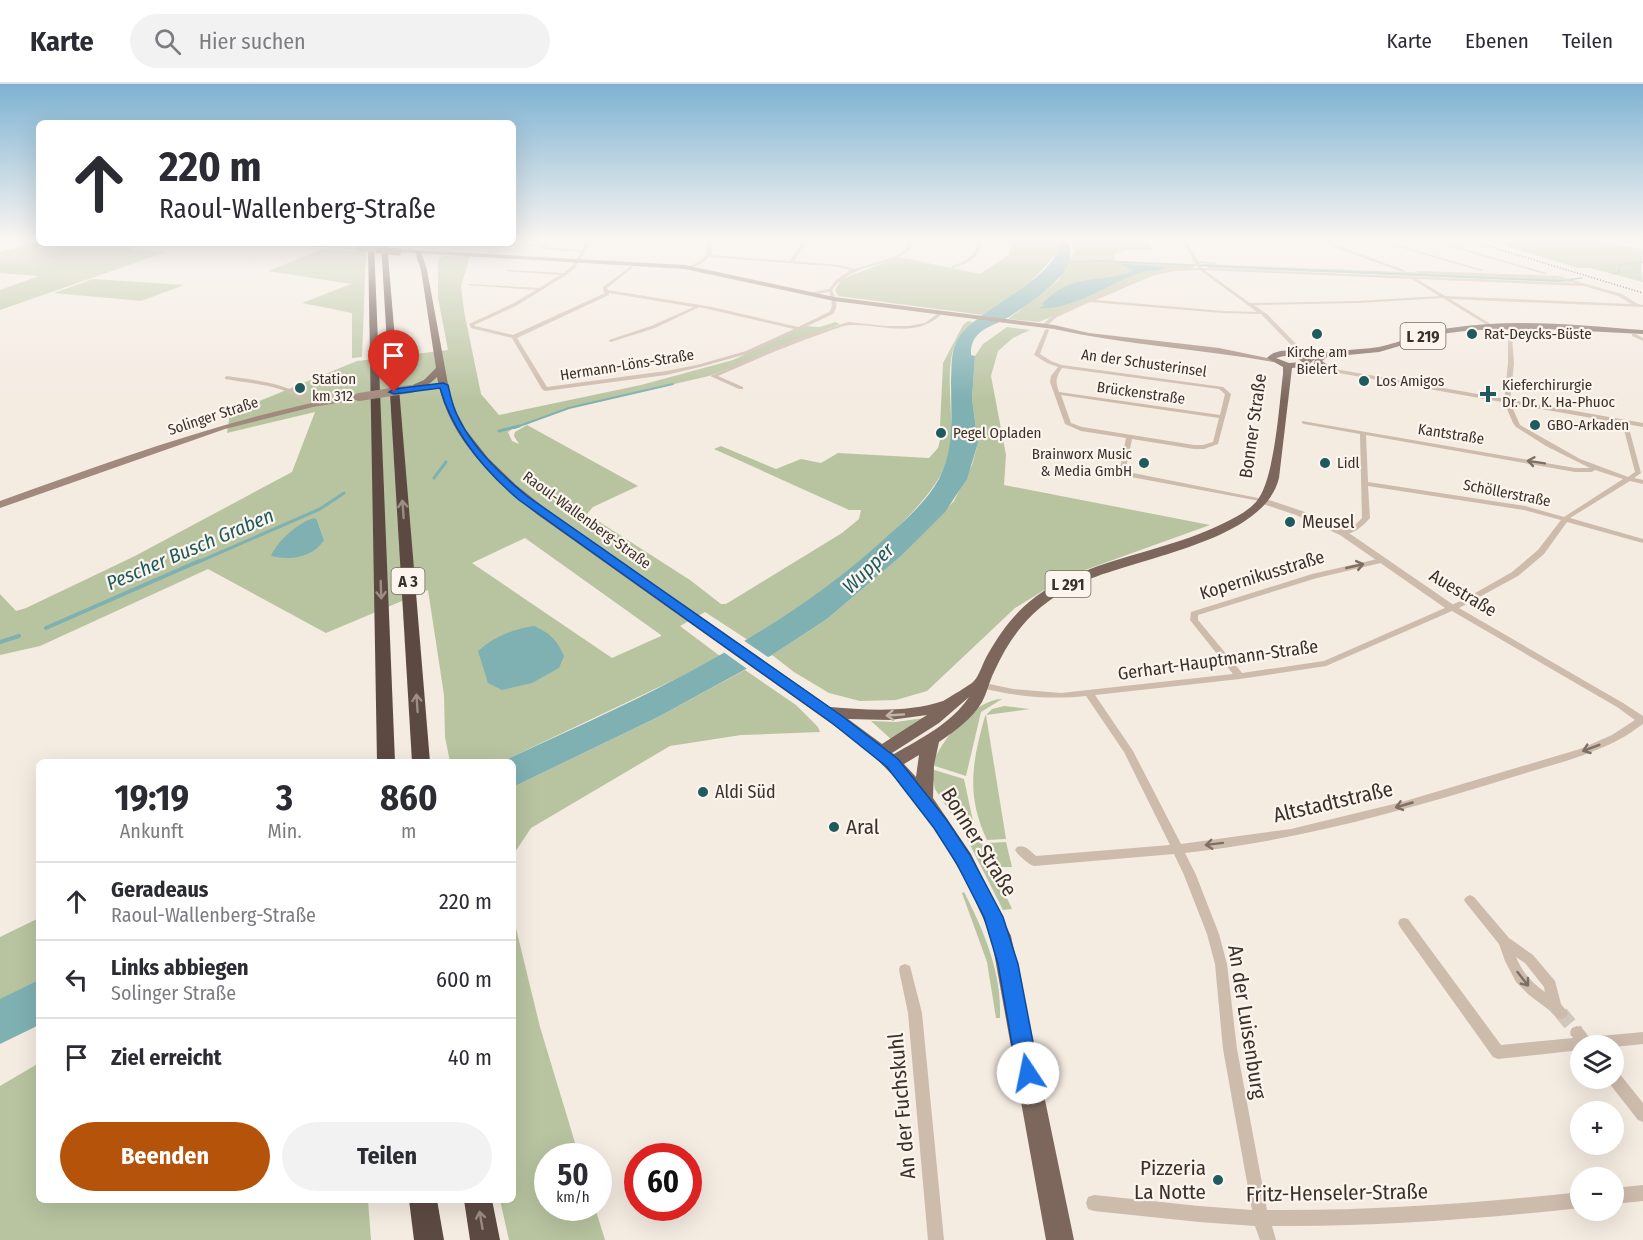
<!DOCTYPE html>
<html lang="de">
<meta charset="utf-8">
<style>
:root{--surface:#fff;--page:#f2f2f3;--text:#2b2b33;--muted:#7c7c81;--line:#e1e1e2;--accent:#b45309}
body{margin:0;font-family:"Fira Sans Condensed",sans-serif;background:var(--page);color:var(--text);height:100vh;display:flex;flex-direction:column;font-size:22px;white-space:nowrap}
*{box-sizing:border-box;margin:0}
p{font-size:20px;color:var(--muted)}
.icon{flex:none;width:33px;height:33px;fill:none;stroke:currentColor;stroke-width:2;stroke-linecap:round;stroke-linejoin:round}
.map{position:relative;flex:1;overflow:hidden}
.drawer{position:absolute;left:36px;top:675px;width:480px;height:444px;display:flex;flex-direction:column;background:var(--surface);border-radius:9px;box-shadow:0 6px 24px #0002}
.drawer>*{flex:none}
.guide{position:absolute;left:36px;top:36px;width:480px;height:126px;border-radius:9px;box-shadow:0 6px 24px #0002;background:#fff;color:var(--text);overflow:hidden}
.tools{position:absolute;left:1570px;top:951px;display:grid;gap:12px}
.tools a{display:grid;place-items:center;width:54px;height:54px;border-radius:50%;background:var(--surface);box-shadow:0 6px 24px #0002;font-size:30px}
.speed{position:absolute;left:534px;top:1059px;display:flex;gap:12px;font-size:30px;font-weight:700;text-align:center}
.speed>*{display:grid;place-content:center;width:78px;height:78px;border-radius:50%;background:var(--surface);box-shadow:0 6px 24px #0002;line-height:1}
.speed small{font-size:15px;font-weight:400}
.speed .limit{border:9px solid #d22;background:#fff;color:#111}
.pin{position:absolute;display:grid;place-items:center;width:51px;height:51px;color:#fff;margin:-62px -26px;border-radius:50% 50% 50% 0;rotate:-45deg;box-shadow:0 0 6px #0007}
.pin .icon{rotate:45deg}
.me{position:absolute;width:66px;margin:-33px;rotate:349deg;stroke-linejoin:round;filter:drop-shadow(0 0 4px #0008)}
.turn{display:flex;align-items:center;gap:21px;height:126px;padding:0 24px;font-size:27px}
.turn .icon{width:78px;height:78px;stroke-width:2.5}
.turn b{display:block;font-size:42px;line-height:51px}
.eta{display:flex;justify-content:space-evenly;align-items:center;height:102px;text-align:center}
.eta b{font-size:36px;font-weight:700;line-height:42px}
.cta{display:flex;gap:12px;margin-top:auto;padding:12px 24px}
.cta a{flex:1;height:69px;border-radius:36px;background:var(--accent);color:#fff;font-size:24px;font-weight:700;line-height:69px;text-align:center}
.cta a+a{background:var(--page);color:var(--text)}
ul{padding:0;list-style:none}
li{display:flex;align-items:center;gap:18px;height:78px;padding:0 24px;border-top:2px solid var(--line)}
li div{flex:1}
li b{display:block;font-size:22px}
li em{font-style:normal}
header{display:flex;align-items:center;gap:36px;box-sizing:border-box;height:84px;padding:0 30px;background:var(--surface);border-bottom:2px solid var(--line)}
header strong{font-size:28px}
nav{display:flex;gap:33px;margin-inline-start:auto;font-size:21px}
.search{width:420px;height:54px;background:var(--page);display:flex;align-items:center;gap:15px;box-sizing:border-box;padding:0 21px;border-radius:33px;color:var(--muted);font-size:22px}
.map>svg:first-child{display:block}
.green{fill:#b8c4a0;fill-rule:evenodd}
.water{fill:#7fb0b2}
.pier{fill:#f4ebe1}
.lines{fill:none;stroke-linecap:round;stroke-linejoin:round}
.stream-far3{stroke:#7fb0b2;stroke-width:1.5}
.stream-far2{stroke:#7fb0b2;stroke-width:2}
.stream-far1{stroke:#7fb0b2;stroke-width:3}
.stream{stroke:#7fb0b2;stroke-width:4}
.minor-tunnel{stroke:#cfc6bd;stroke-width:14;stroke-dasharray:14 8;stroke-linecap:butt}
.minor{fill:#cdbbac;fill-rule:evenodd}
.tertiary{fill:#cdbbac;fill-rule:evenodd}
.secondary{fill:#a18a7d;fill-rule:evenodd}
.primary{fill:#7d675c;fill-rule:evenodd}
.motorway{fill:#5c4a42;fill-rule:evenodd}
.rail{stroke:#3b302b;stroke-width:1.5;stroke-dasharray:1 2;stroke-linecap:butt}
.secondary-bridge-far1{stroke:#a18a7d;stroke-width:6}
.secondary-bridge{stroke:#a18a7d;stroke-width:8}
.primary-bridge{stroke:#7d675c;stroke-width:7}
.oneway{stroke:#7d6f65}
.oneway2{stroke:#9c8e87}
.oneway3{stroke:#c2b5ac}
.route{fill:#1a73e8;stroke:#114b97;stroke-width:1.5}
.poi-dot{fill:#1f5a5e;stroke:#fbf5ee;stroke-width:2}
.labels{text-anchor:middle;dominant-baseline:central;stroke-width:4.5;stroke-linejoin:round;paint-order:stroke}
.far-poi-label{font-size:15px;fill:#3b302b;stroke:#fbf5ee;text-anchor:start}
.far-street-label{font-size:15px;fill:#3b302b;stroke:#fbf5ee}
.shield{fill:#fbf5ee;stroke:#756b66;stroke-width:1.5}
.shield-label{font-size:16px;font-weight:bold;fill:#3b302b}
.street-label{font-size:18px;fill:#3b302b;stroke:#fbf5ee}
.poi-label{font-size:18px;fill:#3b302b;stroke:#fbf5ee;text-anchor:start}
.water-label{font-size:20px;font-style:italic;fill:#1f5a5e;stroke:#fbf5ee}
.near-street-label{font-size:21px;fill:#3b302b;stroke:#fbf5ee}
.near-poi-label{font-size:21px;fill:#3b302b;stroke:#fbf5ee;text-anchor:start}
</style>
<header>
<strong>Karte</strong>
<div class="search"><svg class="icon" aria-label="search" viewBox="0 0 24 24"><circle cx="10" cy="10" r="6"/><path d="M15 15l6 6"/></svg>Hier suchen</div>
<nav><a>Karte</a><a>Ebenen</a><a>Teilen</a></nav>
</header>
<div class="map">
<svg width="1643" height="1156" viewBox="0 0 1643 1156">
<rect width="100%" height="100%" fill="#f4ebe1"/>
<g class="green">
<path d="M1006 155H1059L1057 168 1042 186 1022 206 983 231 838 212 835 206 842 195 899 173 980 190 1009 171 1010 163Z"/>
<path d="M1070 155H1148L1153 166H1127L1114 170 1116 177 1193 181 1194 184 1170 186 1150 190 1039 238 1008 235 1058 197 1075 167Z"/>
<path d="M1483 155H1580L1643 170 1641 187 1643 198 1590 184H1578Z"/>
<path d="M39 157V159L103 162 146 159 130 165 166 168 0 226V206L39 192 0 189V168Z"/>
<path d="M323 165 366 167 362 273 352 274V229L302 219 351 200 268 187Z"/>
<path d="M444 172H470L461 202 464 227 481 310 499 331 641 301 733 276 806 242 820 243 835 238 840 240 709 292 566 325 515 343 508 348 512 357 519 360 514 352 515 348 527 341 638 402 593 423 587 430 690 496 721 520H726L842 449 859 435 861 426H849L714 365 721 362 776 385 801 375 821 379 838 369 929 374 938 364 941 352 937 351V343H940L943 279 963 241 968 237 973 238C969 243 962 248 958 255 941 281 957 341 949 372 933 431 801 527 748 556L705 528 680 542 720 572 680 593 501 678H450L445 653 444 611 428 506 326 549 208 485 40 562 0 571V510L16 527 26 524 135 472 292 388 315 328 227 349 230 329 357 277 448 266 438 214V174ZM317 436 324 456 274 465ZM525 454 661 551V552L612 574 472 479Z"/>
<path d="M1203 180 1556 194 1572 198 1209 184Z"/>
<path d="M93 195 184 201 141 217 54 209Z"/>
<path d="M1007 243 1030 246 1013 254 998 267 991 292 1006 371 1004 401 1210 441 1085 486 1054 500 1015 524 927 607 896 616 860 617 829 609 794 588 772 571 827 535 900 473 954 417 972 381 978 359 972 315 975 272 983 260Z"/>
<path d="M745 586 796 621 818 643 820 648 741 651 670 662 531 744 513 771V703L656 634Z"/>
<path d="M1002 615 981 628 966 692 932 681C941 656 974 616 1002 615Z"/>
<path d="M1004 622 1030 625 986 631 1006 755 987 756C966 711 972 679 985 632L992 625Z"/>
<path d="M924 634 892 656 871 637 896 638Z"/>
<path d="M931 685 964 695 974 742 1012 825 1003 826 963 747 935 705Z"/>
<path d="M1006 758 1012 783H1000L988 759Z"/>
<path d="M964 808C984 847 1002 889 1000 934H996L987 878 962 809Z"/>
<path d="M513 832 540 943 579 1072H548V1124H595L605 1156H509L500 1116H513Z"/>
<path d="M39 834V899L0 918V853Z"/>
<path d="M39 979V1116H368L371 1156H0V1002Z"/>
</g>
<g class="water">
<path d="M1059 155H1068C1070 162 1071 172 1069 178 1066 195 1022 225 1007 234 990 244 970 246 971 271L975 272 972 315 978 359 967 395 945 428 900 473 827 535 772 571 658 633 513 703V678H501C635 617 771 557 881 458 901 440 926 419 939 395 955 365 951 331 951 297 952 282 950 267 959 253 978 224 1063 193 1059 155Z"/>
<path d="M1123 180 1165 183C1158 188 1150 186 1142 188 1111 198 1070 228 1038 224L1044 222 1043 219C1075 187 1097 201 1134 187L1121 181Z"/>
<path d="M314 434 317 436 324 456C314 473 290 477 271 472 276 458 299 438 314 434Z"/>
<path d="M534 542C550 549 557 556 564 572L559 584 532 599 502 606 488 599 478 567C495 552 511 546 534 542Z"/>
<path d="M39 896V941L0 960V915Z"/>
</g>
<path class="pier" d="M743 556 771 575 750 587 722 567Z"/>
<g class="lines">
<g class="stream-far3">
<path d="M1067 178 1100 177 1557 197 1582 194"/>
<path d="M1613 190 1619 188 1620 181 1643 178"/>
</g>
<path class="stream-far2" d="M514 344 569 324 673 300"/>
<g class="stream-far1">
<path d="M499 347 519 342"/>
<path d="M434 394 446 378"/>
<path d="M196 479 320 425 344 409"/>
</g>
<g class="stream">
<path d="M46 544 199 477"/>
<path d="M0 558 19 552"/>
</g>
<path class="minor-tunnel" d="M1561 929 1577 948"/>
<g class="minor">
<path d="M549 155H553L545 163 582 166 588 155H592L575 184 566 191 516 222 474 241 475 242 513 251 605 209 603 207V203L631 182 632 184 607 204 608 206 712 223 798 243 829 228C834 222 831 214 829 208L810 211 808 209 829 205 836 196 850 186 839 183 710 173 709 171 790 177 804 155H808L794 177 839 181 854 185 888 175 898 171 907 165V156L884 155H979L982 159C979 175 966 180 952 184L951 182C964 178 975 174 978 159L976 156H911V165C886 185 853 178 832 206 836 215 839 222 833 230L750 269 700 283 666 291 545 307 542 305 512 254 471 244 469 240 512 220 536 206 468 201 470 200 539 204 560 191 506 187 508 186 564 189 572 182 581 168 542 165 540 164 542 162 490 160H544ZM609 209 694 223 651 242 609 256V257L611 258 655 244 699 223 794 245 746 267 697 281 666 287 547 303 517 254 609 211Z"/>
<path d="M1181 155H1185L1198 177 1217 179 1215 180 1199 179 1202 184 1575 199 1558 194 1418 189 1416 188 1418 187 1558 192 1622 210 1638 220 1643 221V223L1450 215 1512 253 1514 279 1510 318 1520 341 1580 375 1628 393 1635 388 1622 338 1627 337 1641 389 1634 394 1643 396V400L1630 397 1570 434 1643 455V459L1567 438 1544 470 1518 492 1459 524 1623 619 1643 632V640C1635 645 1628 651 1620 655 1583 675 1539 684 1500 697 1395 729 1294 757 1185 769L1196 791 1219 850 1227 880 1237 965 1267 1126C1372 1127 1477 1119 1581 1108V1124C1478 1135 1375 1143 1272 1142L1276 1156H1260L1255 1142 1199 1138 1094 1127 1088 1125 1086 1119 1088 1113 1094 1111 1199 1122 1252 1126 1223 965 1215 880 1207 850 1184 791 1174 770 1034 782C1027 779 1019 772 1015 766L1017 763C1025 760 1030 767 1036 772L1170 761 1124 668 1086 612C1048 616 1013 612 977 603L975 601 977 599 980 598 1013 605 1061 609 1233 590 1190 536 1191 528 1312 490 1382 474H1385L1386 476 1385 478 1317 494 1198 531V536L1242 589 1324 577 1463 516 1512 488 1538 466 1561 436 1524 426 1368 402 1370 434C1362 443 1353 451 1340 451V447L1355 441 1362 434 1360 350 1304 340 1302 339V337L1575 384H1590L1546 362 1516 343 1513 339 1504 318 1508 279V254L1443 214 1358 219 1254 221 1267 230 1298 262V264L1290 272 1287 270 1293 263 1261 230 1223 229 1090 218 1057 233 1045 243 1041 242 1053 231 1150 190 1175 185 1198 184ZM1200 186 1257 228 1223 227 1096 216 1152 192 1175 187ZM1204 186 1412 195 1439 212 1358 217 1250 219ZM1417 195 1584 202 1618 212 1631 220 1445 212ZM1366 351 1575 388H1592L1595 386 1623 395 1564 433 1525 422 1368 398ZM1452 527 1617 623 1635 636 1612 651 1580 665 1402 718 1291 745 1181 760 1133 667 1095 611 1240 595 1326 582Z"/>
<path d="M1320 155H1325L1344 164 1406 187 1403 188 1342 166Z"/>
<path d="M1370 155H1376L1484 186 1481 187Z"/>
<path d="M1423 155H1429L1547 189 1544 190Z"/>
<path d="M632 157H651L653 158 631 159Z"/>
<path d="M937 230 941 231C913 255 884 240 852 241 842 241 831 247 821 250 786 262 752 277 718 292L743 303V305H739L710 292 785 259 848 238 885 242H909L925 239Z"/>
<path d="M1047 245 1049 246 1040 270 1051 277 1062 281 1223 303 1231 310 1218 360 1204 365H1194L1132 355 1126 384 1133 389 1263 415 1265 416V418L1131 393 1121 386 1120 385 1126 354 1081 347 1065 340 1050 298 1051 292 1058 283 1047 279 1034 271 1045 246ZM1062 284 1219 305 1225 310 1220 331 1059 308C1055 297 1056 293 1062 284ZM1061 311 1219 334 1213 358 1203 361H1194L1082 343 1071 339Z"/>
<path d="M1632 250H1636L1643 254V257L1632 252Z"/>
<path d="M227 292C252 296 292 299 310 318L305 319C285 300 251 300 225 295V293Z"/>
<path d="M1470 811 1474 813 1509 854 1533 871 1555 897 1561 920 1568 929 1566 933 1561 935 1556 933 1549 926 1529 911 1516 898 1505 877 1499 860 1466 819 1464 816 1466 813ZM1516 873 1525 879 1544 903 1545 908C1532 899 1522 888 1516 873Z"/>
<path d="M1404 834 1408 835 1501 961 1573 954 1570 948 1572 944 1577 942 1582 944 1589 953 1643 948V960L1614 963V962H1581V966L1498 975 1493 973 1400 843 1398 839 1400 835Z"/>
<path d="M905 880 910 882 911 886 922 929 944 1156H928L908 929 899 886 900 882Z"/>
<path d="M1614 987 1619 989 1643 1019V1038L1638 1036 1609 999 1607 994H1614Z"/>
<path d="M1643 1101V1117L1614 1120V1104Z"/>
</g>
<g class="tertiary">
<path d="M707 155H711L712 170 701 180 687 185V183L702 176 707 170Z"/>
<path d="M1584 155H1592L1643 166V170Z"/>
<path d="M1301 279 1643 339V343L1299 282 1297 281Z"/>
<path d="M1263 414 1302 427 1346 447 1458 524 1452 527 1448 526 1340 451 1296 431 1260 419V415Z"/>
</g>
<g class="secondary">
<path d="M268 159H301L361 164 358 166Z"/>
<path d="M398 165 685 181 834 213 1054 241 1089 249 1219 264 1277 276 1273 278C1200 265 1126 261 1054 245L834 217 685 185 396 168Z"/>
<path d="M443 299H446V303L411 308 407 305 411 302Z"/>
<path d="M359 310 362 311V315L313 323 225 345 0 424V417C118 375 235 331 359 310Z"/>
</g>
<path class="primary" d="M418 166 421 168 427 186 450 311 457 329 466 346 488 374 516 401 546 425 830 623C866 626 907 629 943 617 945 616 970 601 973 598 979 593 983 578 988 570 1002 545 1019 523 1044 507 1099 473 1165 468 1222 440 1234 434 1247 428 1256 418 1275 396 1279 321 1283 290V283L1267 274C1276 264 1295 265 1306 272 1330 265 1354 267 1379 263 1403 258 1425 247 1450 244 1513 234 1579 241 1643 246V250L1546 245 1473 246 1441 250 1379 268 1327 273 1322 277 1333 285 1329 288 1314 280 1315 275 1307 282 1292 284 1279 394C1263 461 1126 474 1072 503 1034 522 1011 550 994 588 989 598 987 609 982 618 972 635 955 647 939 658L934 681 933 714 971 770 1011 852 1074 1156H1046L991 852 969 803 941 754 906 705 867 665 538 431C492 394 447 353 437 293 430 300 419 308 408 307V303L424 296 436 284 421 186 415 168ZM1284 272 1296 273 1302 278 1289 279 1276 274ZM969 613C952 639 920 655 894 670L892 669 939 639ZM927 631 882 660 848 635 890 636ZM919 671 916 693 904 680Z"/>
<g class="motorway">
<path d="M368 159H374L395 678H377Z"/>
<path d="M381 159H387L430 678H412Z"/>
<path d="M409 1116H437L444 1156H414Z"/>
<path d="M464 1116H492L500 1156H470Z"/>
</g>
<path class="rail" d="M1465 155 1643 209"/>
<path class="secondary-bridge-far1" d="M358 164 392 167"/>
<path class="secondary-bridge" d="M359 313 411 305"/>
<path class="primary-bridge" d="M379 166 398 168"/>
</g>
<defs><path id="oneway-shaft" d="M-6 0H5M1.5-3L5.5 0L1.5 3" fill="none" stroke-width="1.6" stroke-linecap="round" stroke-linejoin="round" transform="scale(1.5)"/></defs>
<g class="oneway">
<use href="#oneway-shaft" transform="translate(1536 378) rotate(-171)"/>
<use href="#oneway-shaft" transform="translate(1355 482) rotate(-13)"/>
<use href="#oneway-shaft" transform="translate(1591 664) rotate(159)"/>
<use href="#oneway-shaft" transform="translate(1404 721) rotate(164)"/>
<use href="#oneway-shaft" transform="translate(1214 760) rotate(173)"/>
<use href="#oneway-shaft" transform="translate(1523 895) rotate(52)"/>
</g>
<g class="oneway2">
<use href="#oneway-shaft" transform="translate(403 425) rotate(-94)"/>
<use href="#oneway-shaft" transform="translate(381 506) rotate(88)"/>
<use href="#oneway-shaft" transform="translate(417 619) rotate(-94)"/>
<use href="#oneway-shaft" transform="translate(481 1136) rotate(-100)"/>
</g>
<use class="oneway3" href="#oneway-shaft" transform="translate(895 631) rotate(176)"/>
<linearGradient id="sky" x2="0" y2="1"><stop stop-color="#7eb2d2"/><stop offset="0.49" stop-color="#faf6f2"/><stop offset="1" stop-color="#faf6f2" stop-opacity="0"/></linearGradient>
<rect width="1643" height="317" fill="url(#sky)"/>
<path class="route" d="M443 299 448 301C450 310 452 320 456 329 470 361 500 390 527 412L842 632 898 675 946 735 970 771 1003 833 1018 880 1039 989 1036 996 1028 999 1020 996 1017 989 998 880 984 833 957 780 934 744 887 683 832 639 519 416C484 386 453 350 440 304L394 310 389 308 394 305Z"/>
<g class="poi-dot">
<circle cx="1317" cy="250" r="6"/>
<circle cx="1472" cy="250" r="6"/>
<circle cx="1364" cy="297" r="6"/>
<circle cx="300" cy="304" r="6"/>
<path d="M1485 301h6v6h6v6h-6v6h-6v-6h-6v-6h6z"/>
<circle cx="1535" cy="341" r="6"/>
<circle cx="941" cy="349" r="6"/>
<circle cx="1144" cy="379" r="6"/>
<circle cx="1325" cy="379" r="6"/>
<circle cx="1290" cy="438" r="6"/>
<circle cx="703" cy="708" r="6"/>
<circle cx="834" cy="743" r="6"/>
<circle cx="1218" cy="1096" r="6"/>
</g>
<g class="labels">
<g class="far-poi-label">
<text x="1484" y="250">Rat-Deycks-Büste</text>
<text x="1317" y="268" text-anchor="middle">Kirche am<tspan x="1317" dy="17">Bielert</tspan></text>
<text x="312" y="295">Station<tspan x="312" dy="17">km 312</tspan></text>
<text x="1376" y="297">Los Amigos</text>
<text x="1502" y="301">Kieferchirurgie<tspan x="1502" dy="17">Dr. Dr. K. Ha-Phuoc</tspan></text>
<text x="1547" y="341">GBO-Arkaden</text>
<text x="953" y="349">Pegel Opladen</text>
<text x="1132" y="370" text-anchor="end">Brainworx Music<tspan x="1132" dy="17">&amp; Media GmbH</tspan></text>
<text x="1337" y="379">Lidl</text>
</g>
<g class="far-street-label">
<text transform="translate(1144 279) rotate(8)">An der Schusterinsel</text>
<text transform="translate(627 281) rotate(-9)">Hermann-Löns-Straße</text>
<text transform="translate(1141 309) rotate(8)">Brückenstraße</text>
<text transform="translate(213 332) rotate(-18)">Solinger Straße</text>
<text transform="translate(1451 350) rotate(9)">Kantstraße</text>
<text transform="translate(1507 409) rotate(11)">Schöllerstraße</text>
<text transform="translate(587 436) rotate(36)">Raoul-Wallenberg-Straße</text>
</g>
<g class="shield">
<rect x="1400.5" y="239" width="45" height="26" rx="4.5"/>
<rect x="391.5" y="484" width="33" height="26" rx="4.5"/>
<rect x="1045.5" y="487" width="45" height="26" rx="4.5"/>
</g>
<g class="shield-label">
<text x="1423" y="252">L 219</text>
<text x="408" y="497">A 3</text>
<text x="1068" y="500">L 291</text>
</g>
<g class="street-label">
<text transform="translate(1253 342) rotate(-82)">Bonner Straße</text>
<text transform="translate(1262 491) rotate(-17)">Kopernikusstraße</text>
<text transform="translate(1463 509) rotate(31)">Auestraße</text>
<text transform="translate(1218 576) rotate(-8)">Gerhart-Hauptmann-Straße</text>
</g>
<g class="poi-label">
<text x="1302" y="438">Meusel</text>
<text x="715" y="708">Aldi Süd</text>
</g>
<g class="water-label">
<text transform="translate(190 465) rotate(-23)">Pescher Busch Graben</text>
<text transform="translate(868 484) rotate(-44)">Wupper</text>
</g>
<g class="near-street-label">
<text transform="translate(1333 718) rotate(-13)">Altstadtstraße</text>
<text transform="translate(979 758) rotate(58)">Bonner Straße</text>
<text transform="translate(1247 938) rotate(81)">An der Luisenburg</text>
<text transform="translate(902 1022) rotate(-95)">An der Fuchskuhl</text>
<text transform="translate(1337 1109) rotate(-1)">Fritz-Henseler-Straße</text>
</g>
<g class="near-poi-label">
<text x="846" y="743">Aral</text>
<text x="1206" y="1084" text-anchor="end">Pizzeria<tspan x="1206" dy="24">La Notte</tspan></text>
</g>
</g>
</svg>
<div class="tools">
<a><svg class="icon" aria-label="layers" viewBox="0 0 24 24"><path d="M12 4l9 5-9 5-9-5zM3 14l9 5 9-5"/></svg></a>
<a>+</a>
<a>−</a>
</div>
<div class="speed"><div>50<small>km/h</small></div><div class="limit">60</div></div>
<div class="pin" style="left:394px;top:308px;background:#d93025"><svg class="icon" aria-label="arrive" viewBox="0 0 24 24"><path d="M6 21V4h12l-3 4 3 4H6"/></svg></div>
<svg class="me" style="left:1028px;top:989px" viewBox="-20 -20 40 40"><circle r="19" fill="#fff"/><path d="M0-13L10 11 0 6-10 11z" fill="#1a73e8"/></svg>
<div class="guide">
<div class="turn"><svg class="icon" aria-label="ahead" viewBox="0 0 24 24"><path d="M12 20V5M6 11l6-6 6 6"/></svg><div><b>220 m</b>Raoul-Wallenberg-Straße</div></div>
</div>
<section class="drawer">
<div class="eta">
<div><b>19:19</b><p>Ankunft</p></div>
<div><b>3</b><p>Min.</p></div>
<div><b>860</b><p>m</p></div>
</div>
<ul>
<li><svg class="icon" aria-label="ahead" viewBox="0 0 24 24"><path d="M12 20V5M6 11l6-6 6 6"/></svg><div><b>Geradeaus</b><p>Raoul-Wallenberg-Straße</p></div><em>220 m</em></li>
<li><svg class="icon" aria-label="left" viewBox="0 0 24 24"><path d="M17 20v-9H6M10 6l-5 5 5 5"/></svg><div><b>Links abbiegen</b><p>Solinger Straße</p></div><em>600 m</em></li>
<li><svg class="icon" aria-label="arrive" viewBox="0 0 24 24"><path d="M6 21V4h12l-3 4 3 4H6"/></svg><div><b>Ziel erreicht</b></div><em>40 m</em></li>
</ul>
<div class="cta"><a>Beenden</a><a>Teilen</a></div>
</section>
</div>
